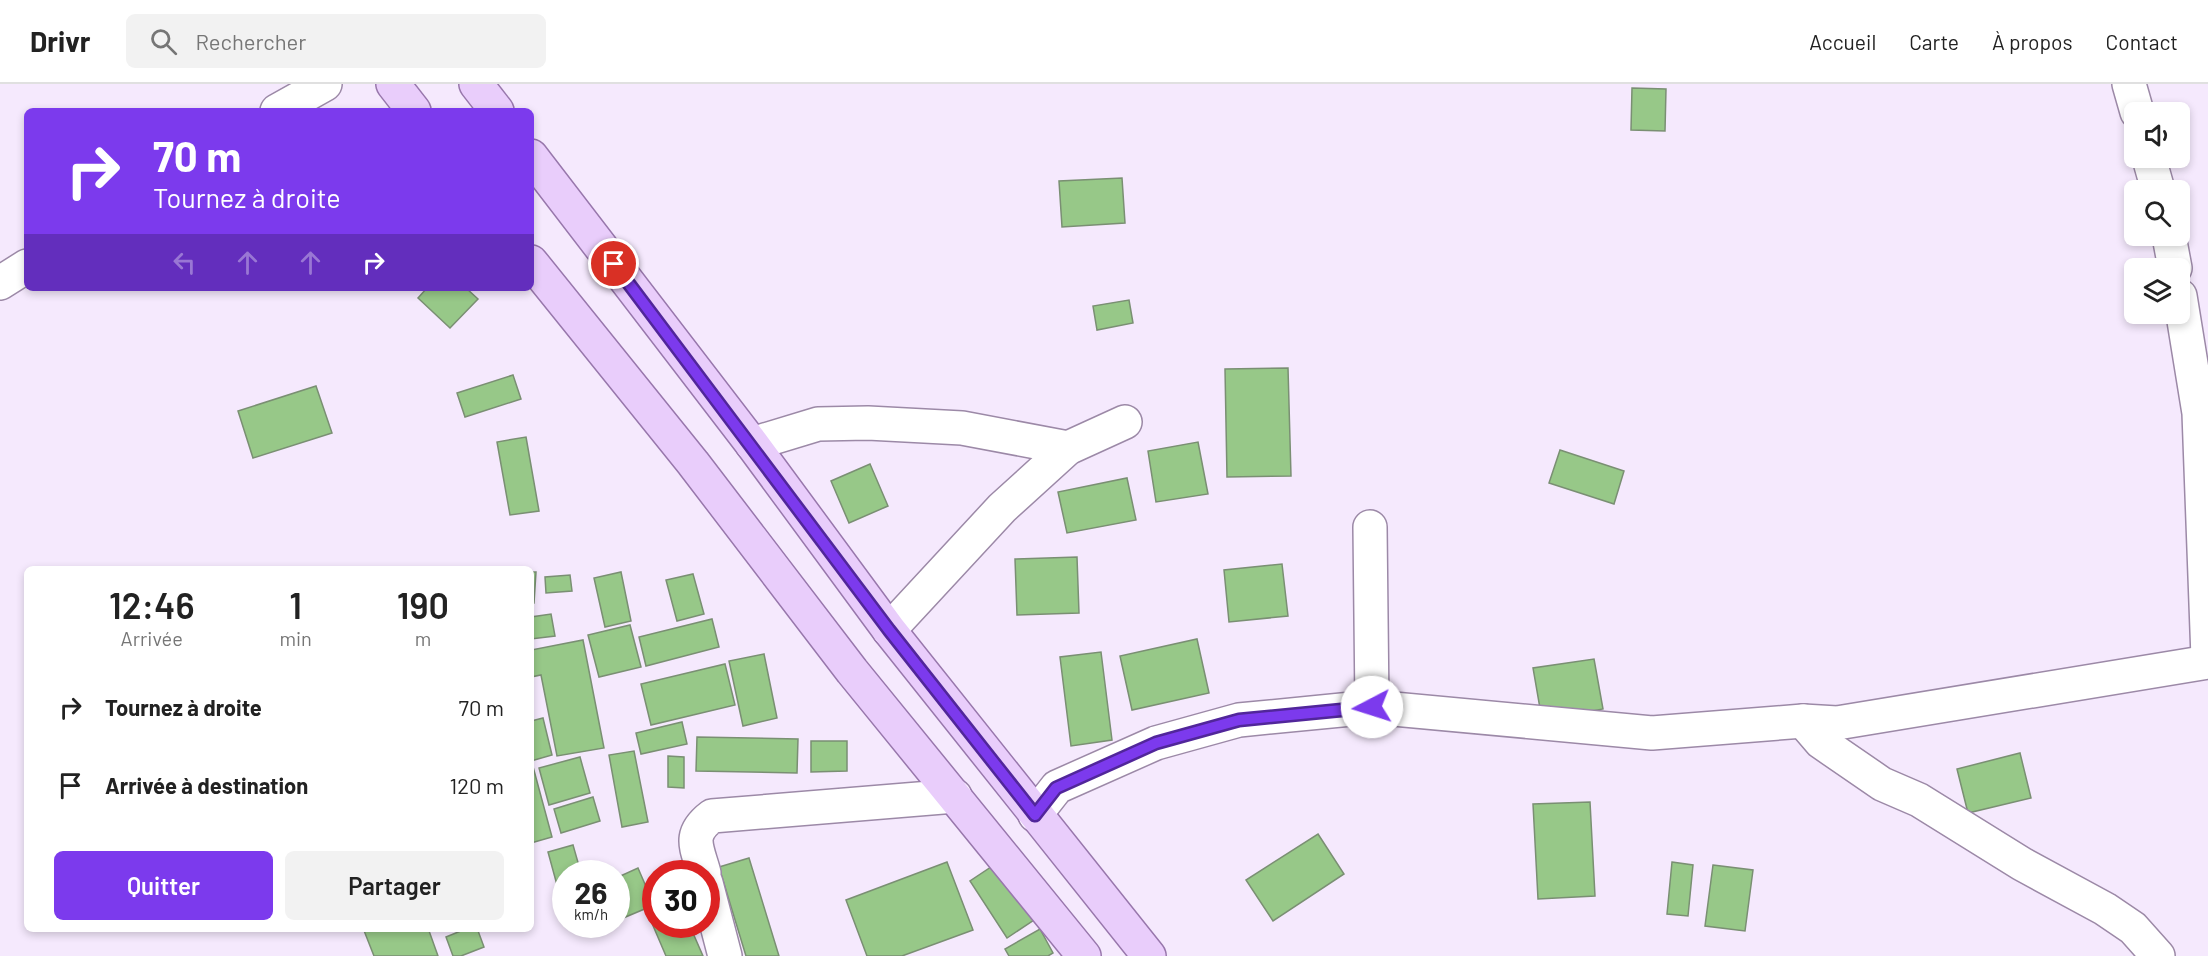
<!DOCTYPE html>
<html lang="fr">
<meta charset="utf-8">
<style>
:root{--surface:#fff;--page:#f2f2f2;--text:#222;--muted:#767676;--line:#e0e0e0;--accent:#7c3aed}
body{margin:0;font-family:Barlow,sans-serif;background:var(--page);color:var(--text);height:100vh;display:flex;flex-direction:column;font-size:22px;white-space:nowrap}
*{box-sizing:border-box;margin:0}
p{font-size:20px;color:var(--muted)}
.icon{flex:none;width:33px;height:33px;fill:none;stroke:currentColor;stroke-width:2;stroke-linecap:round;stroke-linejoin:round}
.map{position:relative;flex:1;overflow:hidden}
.side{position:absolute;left:24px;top:482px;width:510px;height:366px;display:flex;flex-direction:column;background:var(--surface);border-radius:9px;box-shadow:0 3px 9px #0003}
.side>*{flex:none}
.top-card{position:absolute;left:24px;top:24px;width:510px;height:183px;border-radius:9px;box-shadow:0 3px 9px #0003;background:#7c3aed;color:#fff;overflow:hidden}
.fabs{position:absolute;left:2124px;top:18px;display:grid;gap:12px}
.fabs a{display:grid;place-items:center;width:66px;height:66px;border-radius:9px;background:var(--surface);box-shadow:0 3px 9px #0003;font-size:30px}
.speed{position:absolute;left:552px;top:776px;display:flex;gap:12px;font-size:30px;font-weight:700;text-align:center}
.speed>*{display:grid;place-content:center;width:78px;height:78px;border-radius:50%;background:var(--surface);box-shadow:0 3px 9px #0003;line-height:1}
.speed small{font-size:15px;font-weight:400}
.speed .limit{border:9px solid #d22;background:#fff;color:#111}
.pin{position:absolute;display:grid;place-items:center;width:51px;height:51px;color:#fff;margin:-26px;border:3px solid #fff;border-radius:50%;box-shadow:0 2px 6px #0007}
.me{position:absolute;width:66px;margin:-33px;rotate:265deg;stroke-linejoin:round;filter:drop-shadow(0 0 4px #0008)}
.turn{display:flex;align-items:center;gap:21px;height:126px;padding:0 30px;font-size:27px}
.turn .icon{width:78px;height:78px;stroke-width:2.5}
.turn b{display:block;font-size:42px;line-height:51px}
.lanes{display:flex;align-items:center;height:57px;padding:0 30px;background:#0003;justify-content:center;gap:30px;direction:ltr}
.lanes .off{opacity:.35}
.eta{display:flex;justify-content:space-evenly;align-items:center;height:102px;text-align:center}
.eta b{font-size:36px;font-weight:600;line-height:42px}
.cta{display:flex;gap:12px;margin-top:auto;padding:12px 30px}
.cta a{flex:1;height:69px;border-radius:9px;background:var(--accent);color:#fff;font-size:24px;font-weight:600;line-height:69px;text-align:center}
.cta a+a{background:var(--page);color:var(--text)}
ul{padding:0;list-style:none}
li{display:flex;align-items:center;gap:18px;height:78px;padding:0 30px}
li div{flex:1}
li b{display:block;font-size:22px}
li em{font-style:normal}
header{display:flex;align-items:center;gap:36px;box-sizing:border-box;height:84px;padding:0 30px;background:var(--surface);border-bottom:2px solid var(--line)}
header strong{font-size:28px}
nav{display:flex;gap:33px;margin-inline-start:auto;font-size:21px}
.search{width:420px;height:54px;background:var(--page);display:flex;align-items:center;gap:15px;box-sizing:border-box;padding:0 21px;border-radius:9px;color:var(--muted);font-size:22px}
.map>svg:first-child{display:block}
.building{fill:#97c888;stroke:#7a8f73;stroke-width:1.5}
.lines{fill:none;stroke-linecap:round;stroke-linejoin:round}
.street-casing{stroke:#9c89a7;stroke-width:36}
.primary-casing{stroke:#9877ac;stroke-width:36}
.street{stroke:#fff;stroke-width:33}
.primary{stroke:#e9cdfb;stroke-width:33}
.route-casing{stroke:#51269a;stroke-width:15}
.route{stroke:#7c3aed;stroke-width:10}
</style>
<header>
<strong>Drivr</strong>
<div class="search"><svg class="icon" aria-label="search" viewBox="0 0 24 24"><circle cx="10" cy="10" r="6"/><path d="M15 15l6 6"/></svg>Rechercher</div>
<nav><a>Accueil</a><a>Carte</a><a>À propos</a><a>Contact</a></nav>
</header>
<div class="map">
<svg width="2208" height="872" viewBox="0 0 2208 872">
<rect width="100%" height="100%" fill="#f5e9fd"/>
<g class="building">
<path d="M1632 4 1666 5 1665 47 1631 46Z"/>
<path d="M1122 94 1125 139 1062 143 1059 97Z"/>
<path d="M427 204H466L478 215 450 244 418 214Z"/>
<path d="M1129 216 1133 239 1097 246 1093 222Z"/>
<path d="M1288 284 1291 392 1227 393 1225 285Z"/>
<path d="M513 291 521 315 465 333 457 309Z"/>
<path d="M316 302 332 349 253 374 238 327Z"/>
<path d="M526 353 539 427 510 431 497 358Z"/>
<path d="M1198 358 1208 410 1156 418 1148 367Z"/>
<path d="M1560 366 1624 387 1614 420 1549 399Z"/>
<path d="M870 380 888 422 849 439 831 397Z"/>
<path d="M1127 394 1136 436 1067 449 1058 408Z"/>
<path d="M1077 473 1079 529 1017 531 1015 475Z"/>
<path d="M1282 480 1288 532 1229 538 1224 486Z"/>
<path d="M531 488H536L534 519H531Z"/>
<path d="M621 488 631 537 605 543 594 494Z"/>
<path d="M693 490 704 530 677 537 666 496Z"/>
<path d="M570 491 572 507 546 509 545 493Z"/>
<path d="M551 530 555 552 531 555V533Z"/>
<path d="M712 535 719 563 646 582 639 553Z"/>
<path d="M630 541 641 583 599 593 588 551Z"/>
<path d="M1197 555 1209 609 1132 626 1120 572Z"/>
<path d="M583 556 604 664 557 672 541 591 531 593V566Z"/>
<path d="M1101 568 1112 656 1071 662 1060 573Z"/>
<path d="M764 570 777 634 743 642 729 577Z"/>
<path d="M1594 575 1603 625 1542 636 1533 584Z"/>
<path d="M725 580 735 621 651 641 641 600Z"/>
<path d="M543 634 552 671 531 677V637Z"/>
<path d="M682 638 687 660 641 670 636 649Z"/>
<path d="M697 653 798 655 797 689 696 687Z"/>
<path d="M811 657H847V687L811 688Z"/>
<path d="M634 667 648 738 622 743 609 671Z"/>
<path d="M2020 669 2031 714 1968 729 1957 685Z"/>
<path d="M668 672 684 673V704L668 703Z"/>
<path d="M580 673 590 709 549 721 539 684Z"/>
<path d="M532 679 552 753 531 759V680Z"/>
<path d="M593 713 600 737 561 749 554 725Z"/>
<path d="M1590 718 1595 812 1538 815 1533 720Z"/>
<path d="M1318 750 1344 790 1273 837 1246 796Z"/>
<path d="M573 761 581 789H566V822L563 823 548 768Z"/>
<path d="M749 774 779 872H746L719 783Z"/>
<path d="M1000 777 1037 834 1007 854 970 797Z"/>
<path d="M947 778 973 846 902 872H867L846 816Z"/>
<path d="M1672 778 1693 781 1688 832 1667 830Z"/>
<path d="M1713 781 1753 786 1745 847 1705 842Z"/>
<path d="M638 784 654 821 616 837V794Z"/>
<path d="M656 835V840H689L703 872H666L651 837Z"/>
<path d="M363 844H428L438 872H374Z"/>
<path d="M468 844H477L484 863 461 872H453L446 853Z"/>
<path d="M1040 845 1053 869 1048 872H1009L1005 865Z"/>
</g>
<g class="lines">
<g class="street-casing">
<g id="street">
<path d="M2129 0 2137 28"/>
<path d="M277 27 325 0"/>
<path d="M2149 74 2158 106"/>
<path d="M2169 152 2175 184"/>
<path d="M0 199 27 182"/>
<path d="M2180 212 2199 329 2208 574"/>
<path d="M752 360 818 340 868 339 962 344 1068 364"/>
<path d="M1370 443 1372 623"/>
<path d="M889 546 1002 424 1068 364 1125 338"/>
<path d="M1803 637 1821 658 1882 700 1919 716 2022 780 2105 825 2133 844 2158 872"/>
<path d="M1035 731 1057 703 1156 659 1239 636 1372 623 1652 649 1803 637 1837 639 2208 578"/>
<path d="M704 789C697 763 687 751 712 732L955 712"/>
<path d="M706 799 725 872"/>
</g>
</g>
<g class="primary-casing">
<g id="primary">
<path d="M393 0 414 27"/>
<path d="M476 0 497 27"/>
<path d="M531 72 752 360 889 546 1149 872"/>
<path d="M531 178 693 379 852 587 1084 872"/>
</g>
</g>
<use href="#street" class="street"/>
<use href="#primary" class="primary"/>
</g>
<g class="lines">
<g class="route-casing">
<path id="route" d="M614 180 889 546 1035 731 1056 704 1156 659 1239 636 1372 623"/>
</g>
<use href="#route" class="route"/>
</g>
</svg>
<div class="fabs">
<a><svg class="icon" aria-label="sound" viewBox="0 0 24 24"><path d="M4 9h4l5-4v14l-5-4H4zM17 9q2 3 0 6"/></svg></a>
<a><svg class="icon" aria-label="search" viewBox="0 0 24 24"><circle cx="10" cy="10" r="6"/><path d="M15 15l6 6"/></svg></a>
<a><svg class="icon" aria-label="layers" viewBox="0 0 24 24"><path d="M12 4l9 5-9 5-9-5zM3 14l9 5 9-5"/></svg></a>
</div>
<div class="speed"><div>26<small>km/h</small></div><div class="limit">30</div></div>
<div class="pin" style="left:614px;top:180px;background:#d93025"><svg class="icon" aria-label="arrive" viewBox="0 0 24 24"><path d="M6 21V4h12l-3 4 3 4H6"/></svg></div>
<svg class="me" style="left:1372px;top:623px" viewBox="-20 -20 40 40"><circle r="19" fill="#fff"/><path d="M0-13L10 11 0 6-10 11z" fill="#7c3aed"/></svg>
<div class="top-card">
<div class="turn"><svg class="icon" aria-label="right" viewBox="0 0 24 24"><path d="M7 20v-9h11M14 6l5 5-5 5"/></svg><div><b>70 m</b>Tournez à droite</div></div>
<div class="lanes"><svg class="icon off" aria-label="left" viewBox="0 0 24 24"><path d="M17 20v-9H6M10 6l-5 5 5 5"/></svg><svg class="icon off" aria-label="ahead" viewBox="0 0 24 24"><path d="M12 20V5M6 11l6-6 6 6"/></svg><svg class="icon off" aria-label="ahead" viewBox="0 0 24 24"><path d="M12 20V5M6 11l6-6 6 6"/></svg><svg class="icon" aria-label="right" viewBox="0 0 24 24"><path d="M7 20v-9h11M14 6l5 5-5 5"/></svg></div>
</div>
<section class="side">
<div class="eta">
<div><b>12:46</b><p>Arrivée</p></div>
<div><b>1</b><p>min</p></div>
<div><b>190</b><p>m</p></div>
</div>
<ul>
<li><svg class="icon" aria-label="right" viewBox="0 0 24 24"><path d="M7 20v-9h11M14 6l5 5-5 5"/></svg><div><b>Tournez à droite</b></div><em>70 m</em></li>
<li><svg class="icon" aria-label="arrive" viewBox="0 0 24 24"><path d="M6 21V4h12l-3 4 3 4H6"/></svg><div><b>Arrivée à destination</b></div><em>120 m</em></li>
</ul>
<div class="cta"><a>Quitter</a><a>Partager</a></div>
</section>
</div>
